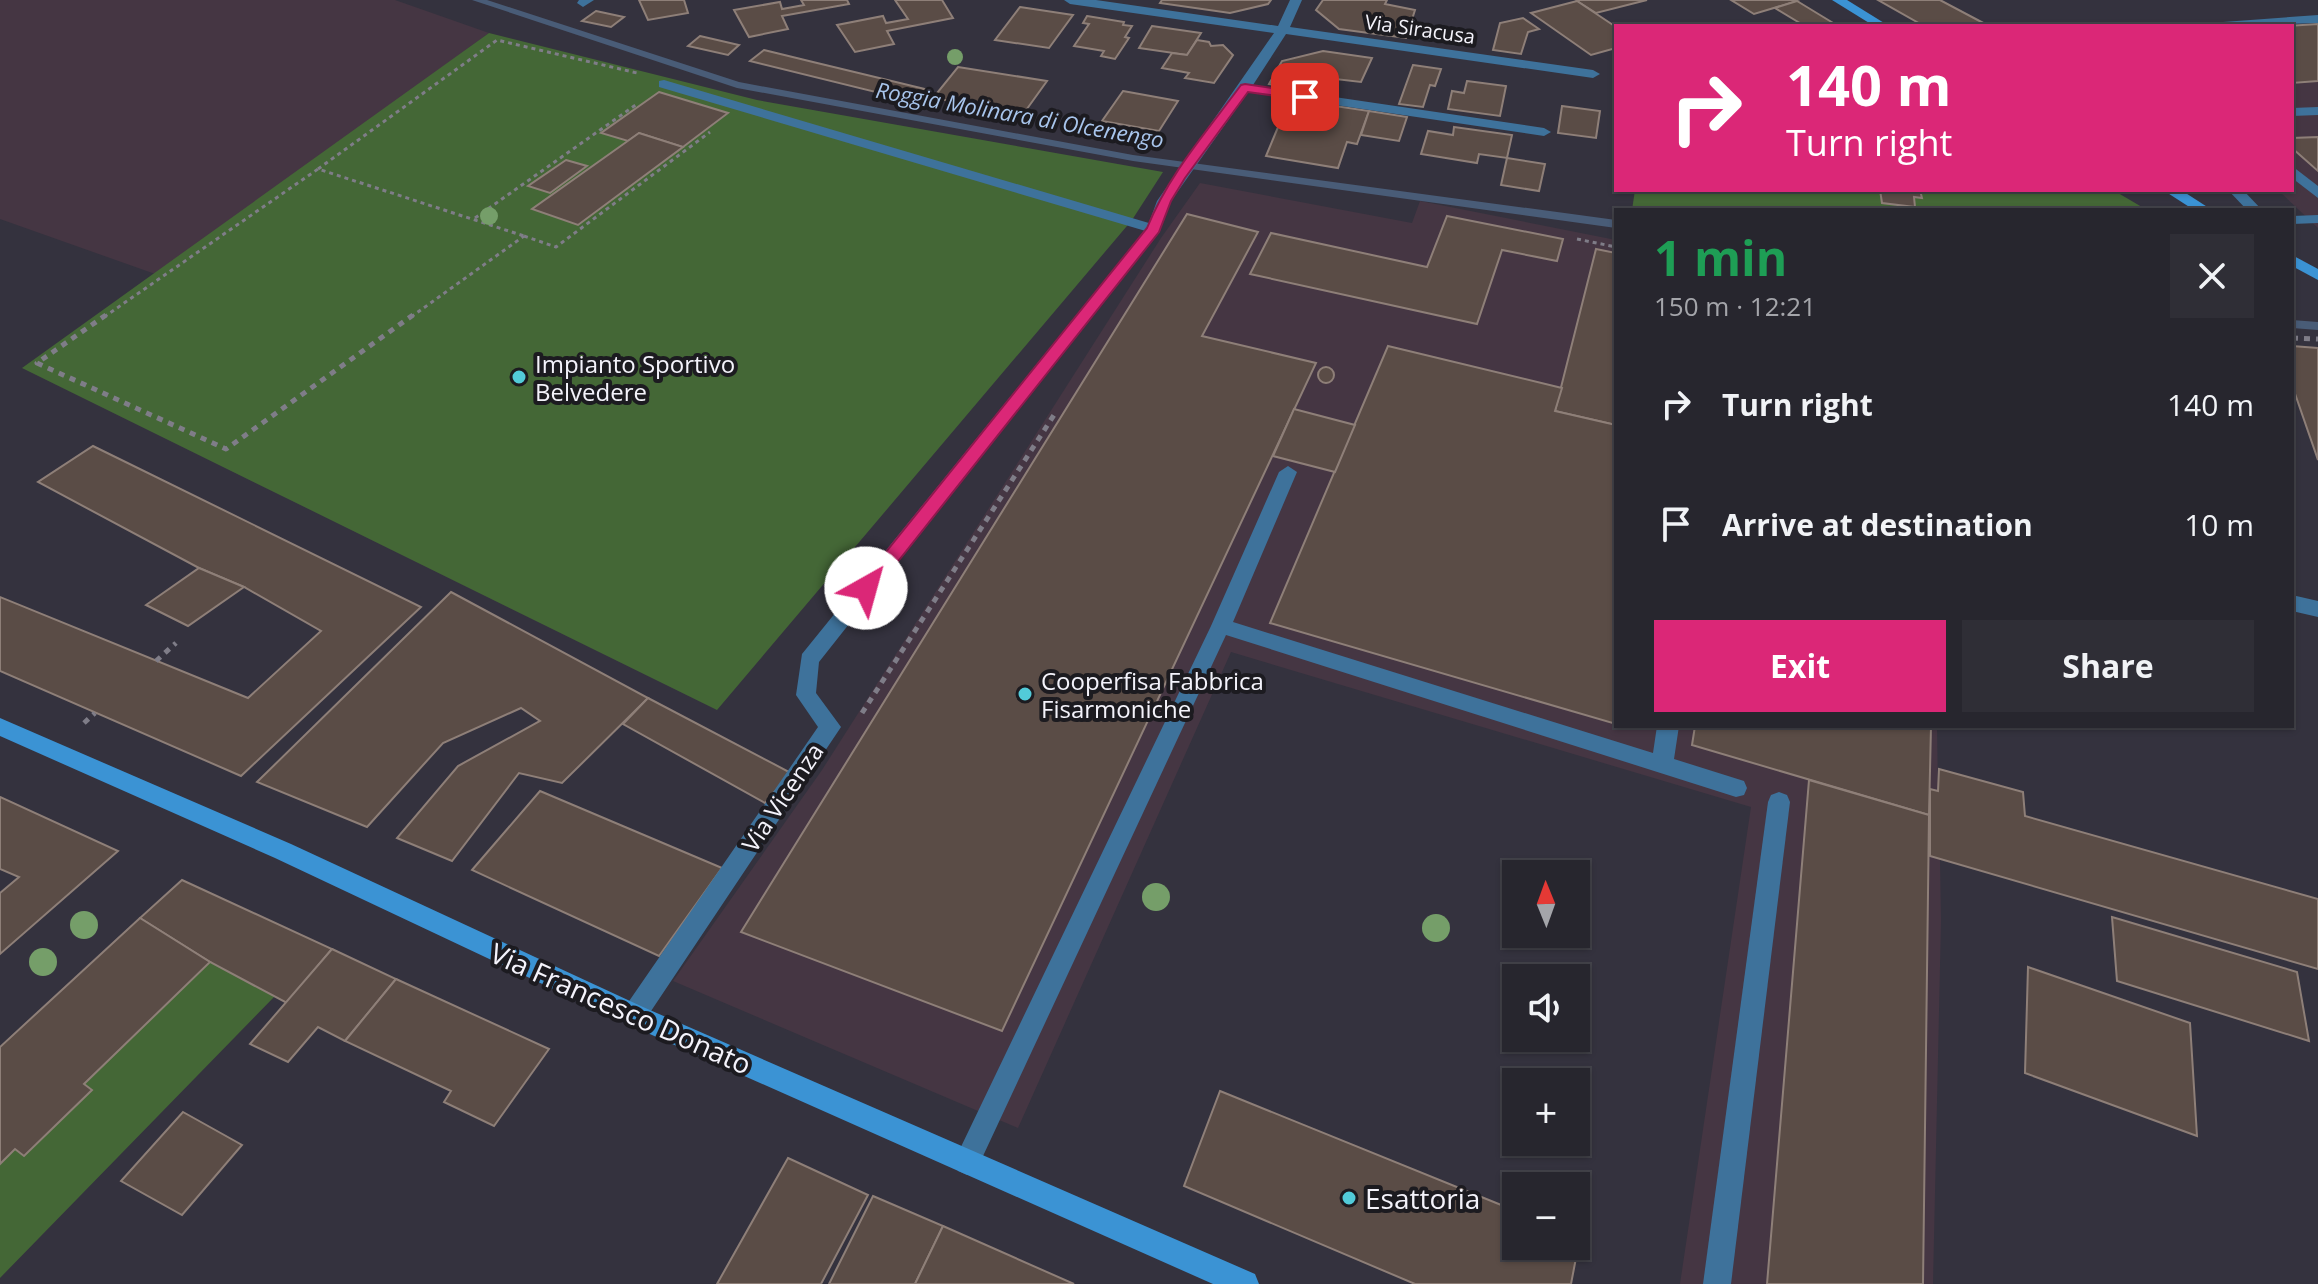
<!DOCTYPE html>
<meta charset="utf-8">
<style>
:root{--surface:#27262e;--page:#2f2e36;--text:#f1f3f6;--muted:#a4a5aa;--line:#43434a;--accent:#db2777}
body{margin:0;font-family:"Open Sans",sans-serif;background:var(--page);color:var(--text);height:100vh;display:flex;flex-direction:column;font-size:30px;white-space:nowrap}
*{box-sizing:border-box;margin:0}
p{font-size:26px;color:var(--muted)}
.icon{flex:none;width:44px;height:44px;fill:none;stroke:currentColor;stroke-width:2;stroke-linecap:round;stroke-linejoin:round}
.map{position:relative;flex:1;overflow:hidden}
.details{position:absolute;left:1614px;top:208px;width:680px;height:520px;display:flex;flex-direction:column;background:var(--surface);border-radius:0px;box-shadow:0 2px 6px #0004,0 0 0 2px var(--line)}
.details>*{flex:none}
.hud{position:absolute;left:1614px;top:24px;width:680px;height:168px;border-radius:0px;box-shadow:0 2px 6px #0004,0 0 0 2px var(--line);background:#db2777;color:#fff;overflow:hidden}
.needle{width:52px;rotate:359deg}
.fabs{position:absolute;left:1502px;top:860px;display:grid;gap:16px}
.fabs a{display:grid;place-items:center;width:88px;height:88px;border-radius:0px;background:var(--surface);box-shadow:0 2px 6px #0004,0 0 0 2px var(--line);font-size:40px}
.pin{position:absolute;display:grid;place-items:center;width:68px;height:68px;color:#fff;margin:-34px;border-radius:16px;box-shadow:0 4px 12px #0006}
.me{position:absolute;width:88px;margin:-44px;rotate:38deg;stroke-linejoin:round;filter:drop-shadow(0 0 6px #0008)}
.turn{display:flex;align-items:center;gap:28px;height:168px;padding:0 40px;font-size:36px}
.turn .icon{width:104px;height:104px;stroke-width:2.5}
.turn b{display:block;font-size:56px;line-height:68px}
.round{display:grid;place-items:center;flex:none;width:84px;height:84px;border-radius:0px;background:var(--page)}
.head{display:flex;align-items:center;justify-content:space-between;height:136px;padding:0 40px}
h1{font-size:48px;font-weight:700;line-height:60px;color:#1e9e55}
.button{display:flex;gap:16px;margin-top:auto;padding:16px 40px}
.button a{flex:1;height:92px;border-radius:0px;background:var(--accent);color:#fff;font-size:32px;font-weight:700;line-height:92px;text-align:center}
.button a+a{background:var(--page);color:var(--text)}
ul{padding:0;list-style:none}
li{display:flex;align-items:center;gap:24px;height:120px;padding:0 40px}
li div{flex:1}
li b{display:block;font-size:30px}
li em{font-style:normal}
.map>svg:first-child{display:block}
.industrial{fill:#453643}
.green{fill:#446736}
.lines{fill:none;stroke-linecap:round;stroke-linejoin:round}
.stream{fill:#495c77;fill-rule:evenodd}
.building{fill:#5a4c46;stroke:#8e7f78;stroke-width:2}
.path-far1{stroke:#7f7d88;stroke-width:3;stroke-dasharray:4 4;stroke-linecap:butt}
.path{stroke:#7f7d88;stroke-width:5;stroke-dasharray:6 6;stroke-linecap:butt}
.lane{fill:#3e729b;fill-rule:evenodd}
.street{fill:#3e729b;fill-rule:evenodd}
.secondary{fill:#3b93d4;fill-rule:evenodd}
.tree{fill:#759e69}
.route{fill:#db2777;stroke:#8e194d;stroke-width:2}
.poi-dot{fill:#52cbd9;stroke:#1c1b20;stroke-width:3}
.labels{text-anchor:middle;dominant-baseline:central;stroke-width:8;stroke-linejoin:round;paint-order:stroke}
.far-street-label{font-size:20px;fill:#f4f3fb;stroke:#1c1b20}
.far-water-label{font-size:22px;font-style:italic;fill:#a8c5ec;stroke:#1c1b20}
.poi-label{font-size:24px;fill:#f4f3fb;stroke:#1c1b20;text-anchor:start}
.street-label{font-size:24px;fill:#f4f3fb;stroke:#1c1b20}
.near-street-label{font-size:28px;fill:#f4f3fb;stroke:#1c1b20}
.near-poi-label{font-size:28px;fill:#f4f3fb;stroke:#1c1b20;text-anchor:start}
</style>
<div class="map">
<svg width="2318" height="1284" viewBox="0 0 2318 1284">
<rect width="100%" height="100%" fill="#34323e"/>
<g class="industrial">
<path d="M0 0H395L489 33 158 275 0 219Z"/>
<path d="M2318 24V228L2280 192H2295L2292 189V26H2287Z"/>
<path d="M1200 183 1412 223 1420 201 1616 240V726H1937L1938 791 1930 790 1929 815 1930 855 1940 859 1941 921 1933 1284H1680L1751 807 1231 652 1018 1128 673 981 822 770 1161 238Z"/>
</g>
<g class="green">
<path d="M489 33 757 100 1163 172 1132 220 717 710 22 368Z"/>
<path d="M1635 190H2113L2147 210H1632Z"/>
<path d="M210 962 275 996 0 1278V1164L15 1149 24 1156 92 1090 84 1084Z"/>
</g>
<g class="lines">
<g class="stream">
<path d="M472 0H487L739 82 1133 155 1616 220V228L1133 161 737 88Z"/>
<path d="M2292 320 2318 322V330L2292 328Z"/>
</g>
</g>
<g class="building">
<path d="M639 0H684L688 13 648 20Z"/>
<path d="M801 0H847L849 4 782 16 788 29 749 37 734 10 780 2 782 9 804 5Z"/>
<path d="M895 0H942L953 18 887 31 894 44 855 52 837 25 883 16 886 23 908 19Z"/>
<path d="M1162 0H1271L1268 4 1230 13 1160 3Z"/>
<path d="M1323 0H1387L1385 4 1415 10 1406 38 1339 29 1316 10Z"/>
<path d="M1580 0H1647L1596 13 1577 1Z"/>
<path d="M1731 0H1794L1797 1 1754 14Z"/>
<path d="M1878 0H1940L1989 26H1924Z"/>
<path d="M1577 1 1616 27V48L1591 55 1531 13Z"/>
<path d="M1797 1 1820 15 1838 26H1798L1803 25 1775 8Z"/>
<path d="M1020 7 1073 15 1049 48 995 40Z"/>
<path d="M596 11 624 17 611 27 582 21Z"/>
<path d="M1087 16 1124 22 1123 25 1132 26 1125 37 1129 38 1115 59 1101 56 1104 51 1074 46 1089 24 1083 23Z"/>
<path d="M1523 18 1539 29 1528 32 1521 54 1493 50 1500 23Z"/>
<path d="M2318 24V81L2292 83V26H2287Z"/>
<path d="M1152 26 1201 33 1187 55 1139 48Z"/>
<path d="M700 36 739 45 728 55 688 46Z"/>
<path d="M1197 40 1209 42 1211 46 1223 45 1233 55 1214 83 1185 78 1189 73 1162 68 1172 53 1187 55Z"/>
<path d="M764 50 813 62 925 89 912 101 750 61Z"/>
<path d="M1323 51 1372 58 1361 82 1327 78 1322 92 1269 84 1282 61Z"/>
<path d="M1413 65 1441 69 1435 86 1430 85 1423 107 1399 104Z"/>
<path d="M958 67 1047 81 1024 113 933 98Z"/>
<path d="M1467 81 1506 86 1500 116 1448 109 1452 91 1464 93Z"/>
<path d="M1123 91 1178 101 1159 131 1102 121Z"/>
<path d="M659 92 728 113 683 147 639 133 628 141 601 133Z"/>
<path d="M1301 101 1369 111 1357 144 1347 142 1338 168 1266 156 1281 120 1292 122Z"/>
<path d="M1562 106 1600 111 1596 138 1558 133Z"/>
<path d="M1369 111 1407 117 1399 141 1361 135Z"/>
<path d="M1454 127 1512 135 1507 158 1479 154 1477 163 1421 154 1428 131 1453 135Z"/>
<path d="M639 133 683 147 578 225 532 209Z"/>
<path d="M2318 137V171L2292 148V138Z"/>
<path d="M1507 158 1545 164 1539 191 1501 185Z"/>
<path d="M566 160 587 166 550 193 528 186Z"/>
<path d="M1880 190H1920L1922 198 1914 197 1915 207 1882 203Z"/>
<path d="M1187 214 1258 232 1202 336 1316 363 1002 1031 741 932Z"/>
<path d="M1447 216 1563 239 1557 261 1502 250 1477 324 1250 274 1271 233 1427 267Z"/>
<path d="M1596 249 1616 253V425L1555 411Z"/>
<path d="M1388 346 1562 388 1555 411 1616 425V724L1270 623Z"/>
<path d="M2292 346 2318 348V460L2292 385Z"/>
<circle cx="1326" cy="375" r="8"/>
<path d="M1294 409 1355 425 1335 472 1273 456Z"/>
<path d="M93 446 421 607 241 776 0 671V597L248 698 321 631 244 587 199 568 38 482Z"/>
<path d="M199 568 244 587 188 626 146 605Z"/>
<path d="M451 592 648 698 562 783 519 773 452 861 397 838 458 766 540 721 521 708 443 743 367 827 257 782Z"/>
<path d="M648 698 791 773 765 803 623 724Z"/>
<path d="M1695 726H1931L1929 815 1692 745Z"/>
<path d="M1939 769 2023 792 2025 816 2318 899V969L1930 856V789L1938 791Z"/>
<path d="M1809 780 1929 815 1923 1284H1767Z"/>
<path d="M540 791 722 868 659 956 472 870Z"/>
<path d="M0 797 118 851 0 954V893L19 877 0 869Z"/>
<path d="M182 880 332 949 287 1003 210 962 140 918Z"/>
<path d="M2112 917 2297 972 2309 1041 2117 981Z"/>
<path d="M140 918 210 962 84 1084 92 1090 24 1156 15 1149 0 1164V1047Z"/>
<path d="M332 949 396 979 345 1041 318 1027 288 1062 250 1044Z"/>
<path d="M2028 967 2190 1023 2197 1136 2025 1073Z"/>
<path d="M396 979 549 1049 494 1126 444 1102 451 1091 345 1041Z"/>
<path d="M1220 1091 1516 1211V1246H1576V1235L1580 1237 1571 1284H1415L1184 1186Z"/>
<path d="M183 1112 242 1145 182 1215 121 1181Z"/>
<path d="M788 1158 868 1195 821 1284H717Z"/>
<path d="M873 1196 943 1226 915 1284H829Z"/>
<path d="M943 1226 1074 1284H915Z"/>
</g>
<g class="lines">
<g class="path-far1">
<path d="M318 169 497 40 637 73"/>
<path d="M475 218 637 104"/>
<path d="M524 236 556 247 710 132"/>
<path d="M1577 239 1616 247"/>
<path d="M104 317 318 169 524 236"/>
<path d="M411 317 524 236"/>
</g>
<g class="path">
<path d="M106 315 37 363 226 449 413 315"/>
<path d="M2292 338 2318 339"/>
<path d="M156 661 176 643"/>
<path d="M862 713 1054 415"/>
<path d="M84 723 95 713"/>
</g>
<g class="lane">
<path d="M664 80 1159 226 1161 229 1159 232H1149L659 87V81Z"/>
<path d="M2318 107V115L2292 116V108Z"/>
<path d="M2292 166 2318 186V198L2292 178Z"/>
<path d="M2228 190H2243L2262 210H2247Z"/>
<path d="M2318 215V223L2292 224V216Z"/>
<path d="M1288 466 1297 472 1233 622 1653 753 1657 726H1679L1674 759 1744 781 1747 788 1744 795 1736 797 1226 635 976 1171 967 1175 958 1171 954 1162 958 1153 1211 626 1279 472Z"/>
<path d="M2292 595 2318 601V617L2292 611Z"/>
<path d="M1779 792 1787 795 1790 802 1731 1284H1703L1768 802 1771 795Z"/>
</g>
<g class="street">
<path d="M579 0H594L583 7 577 3Z"/>
<path d="M1064 0H1096L1278 26 1290 0H1302L1290 27 1593 70 1600 74 1593 78 1286 34 1253 85 1544 128 1551 132 1544 136 1248 92 1171 201 1159 232 819 662 816 693 841 727 837 733 643 1023 634 1027 625 1023 622 1015 625 1007 818 727 796 695 802 654 1147 228 1157 201 1274 33 1070 4Z"/>
<path d="M2318 15V23L2217 26 2223 22Z"/>
</g>
<g class="secondary">
<path d="M1832 0H1847L1889 26H1874Z"/>
<path d="M2163 190H2181L2212 210H2194Z"/>
<path d="M2292 255 2318 269V280L2292 266Z"/>
<path d="M0 718 291 844 643 1007 1255 1274 1259 1284H1213L625 1023 275 858 0 736Z"/>
</g>
</g>
<g class="tree">
<circle cx="955" cy="57" r="8"/>
<circle cx="489" cy="216" r="9"/>
<circle cx="1156" cy="897" r="14"/>
<circle cx="84" cy="925" r="14"/>
<circle cx="1436" cy="928" r="14"/>
<circle cx="43" cy="962" r="14"/>
</g>
<path class="route" d="M1245 84 1305 93 1311 97 1305 100 1248 92 1185 178 1171 201 1159 232 873 593H860L858 588 860 584 1147 228C1168 175 1207 131 1241 85Z"/>
<g class="poi-dot">
<circle cx="519" cy="377" r="8"/>
<circle cx="1025" cy="694" r="8"/>
<circle cx="1349" cy="1198" r="8"/>
</g>
<g class="labels">
<g class="far-street-label">
<text transform="translate(1420 29) rotate(8)">Via Siracusa</text>
</g>
<g class="far-water-label">
<text transform="translate(1020 114) rotate(10)">Roggia Molinara di Olcenengo</text>
</g>
<g class="poi-label">
<text x="535" y="363">Impianto Sportivo<tspan x="535" dy="28">Belvedere</tspan></text>
<text x="1041" y="680">Cooperfisa Fabbrica<tspan x="1041" dy="28">Fisarmoniche</tspan></text>
</g>
<g class="street-label">
<text transform="translate(782 797) rotate(-56)">Via Vicenza</text>
</g>
<g class="near-street-label">
<text transform="translate(621 1008) rotate(24)">Via Francesco Donato</text>
</g>
<g class="near-poi-label">
<text x="1365" y="1198">Esattoria</text>
</g>
</g>
</svg>
<div class="fabs">
<a><svg class="needle" viewBox="-14 -14 28 28"><path d="M0-13l5 13h-10z" fill="#e53935"/><path d="M0 13l5-13h-10z" fill="#a4a5aa"/></svg></a>
<a><svg class="icon" aria-label="sound" viewBox="0 0 24 24"><path d="M4 9h4l5-4v14l-5-4H4zM17 9q2 3 0 6"/></svg></a>
<a>+</a>
<a>−</a>
</div>
<div class="pin" style="left:1305px;top:97px;background:#d93025"><svg class="icon" aria-label="arrive" viewBox="0 0 24 24"><path d="M6 21V4h12l-3 4 3 4H6"/></svg></div>
<svg class="me" style="left:866px;top:588px" viewBox="-20 -20 40 40"><circle r="19" fill="#fff"/><path d="M0-13L10 11 0 6-10 11z" fill="#db2777"/></svg>
<div class="hud">
<div class="turn"><svg class="icon" aria-label="right" viewBox="0 0 24 24"><path d="M7 20v-9h11M14 6l5 5-5 5"/></svg><div><b>140 m</b>Turn right</div></div>
</div>
<section class="details">
<div class="head"><div><h1>1 min</h1><p>150 m · 12:21</p></div><a class="round"><svg class="icon" aria-label="close" viewBox="0 0 24 24"><path d="M6 6l12 12M18 6L6 18"/></svg></a></div>
<ul>
<li><svg class="icon" aria-label="right" viewBox="0 0 24 24"><path d="M7 20v-9h11M14 6l5 5-5 5"/></svg><div><b>Turn right</b></div><em>140 m</em></li>
<li><svg class="icon" aria-label="arrive" viewBox="0 0 24 24"><path d="M6 21V4h12l-3 4 3 4H6"/></svg><div><b>Arrive at destination</b></div><em>10 m</em></li>
</ul>
<div class="button"><a>Exit</a><a>Share</a></div>
</section>
</div>
